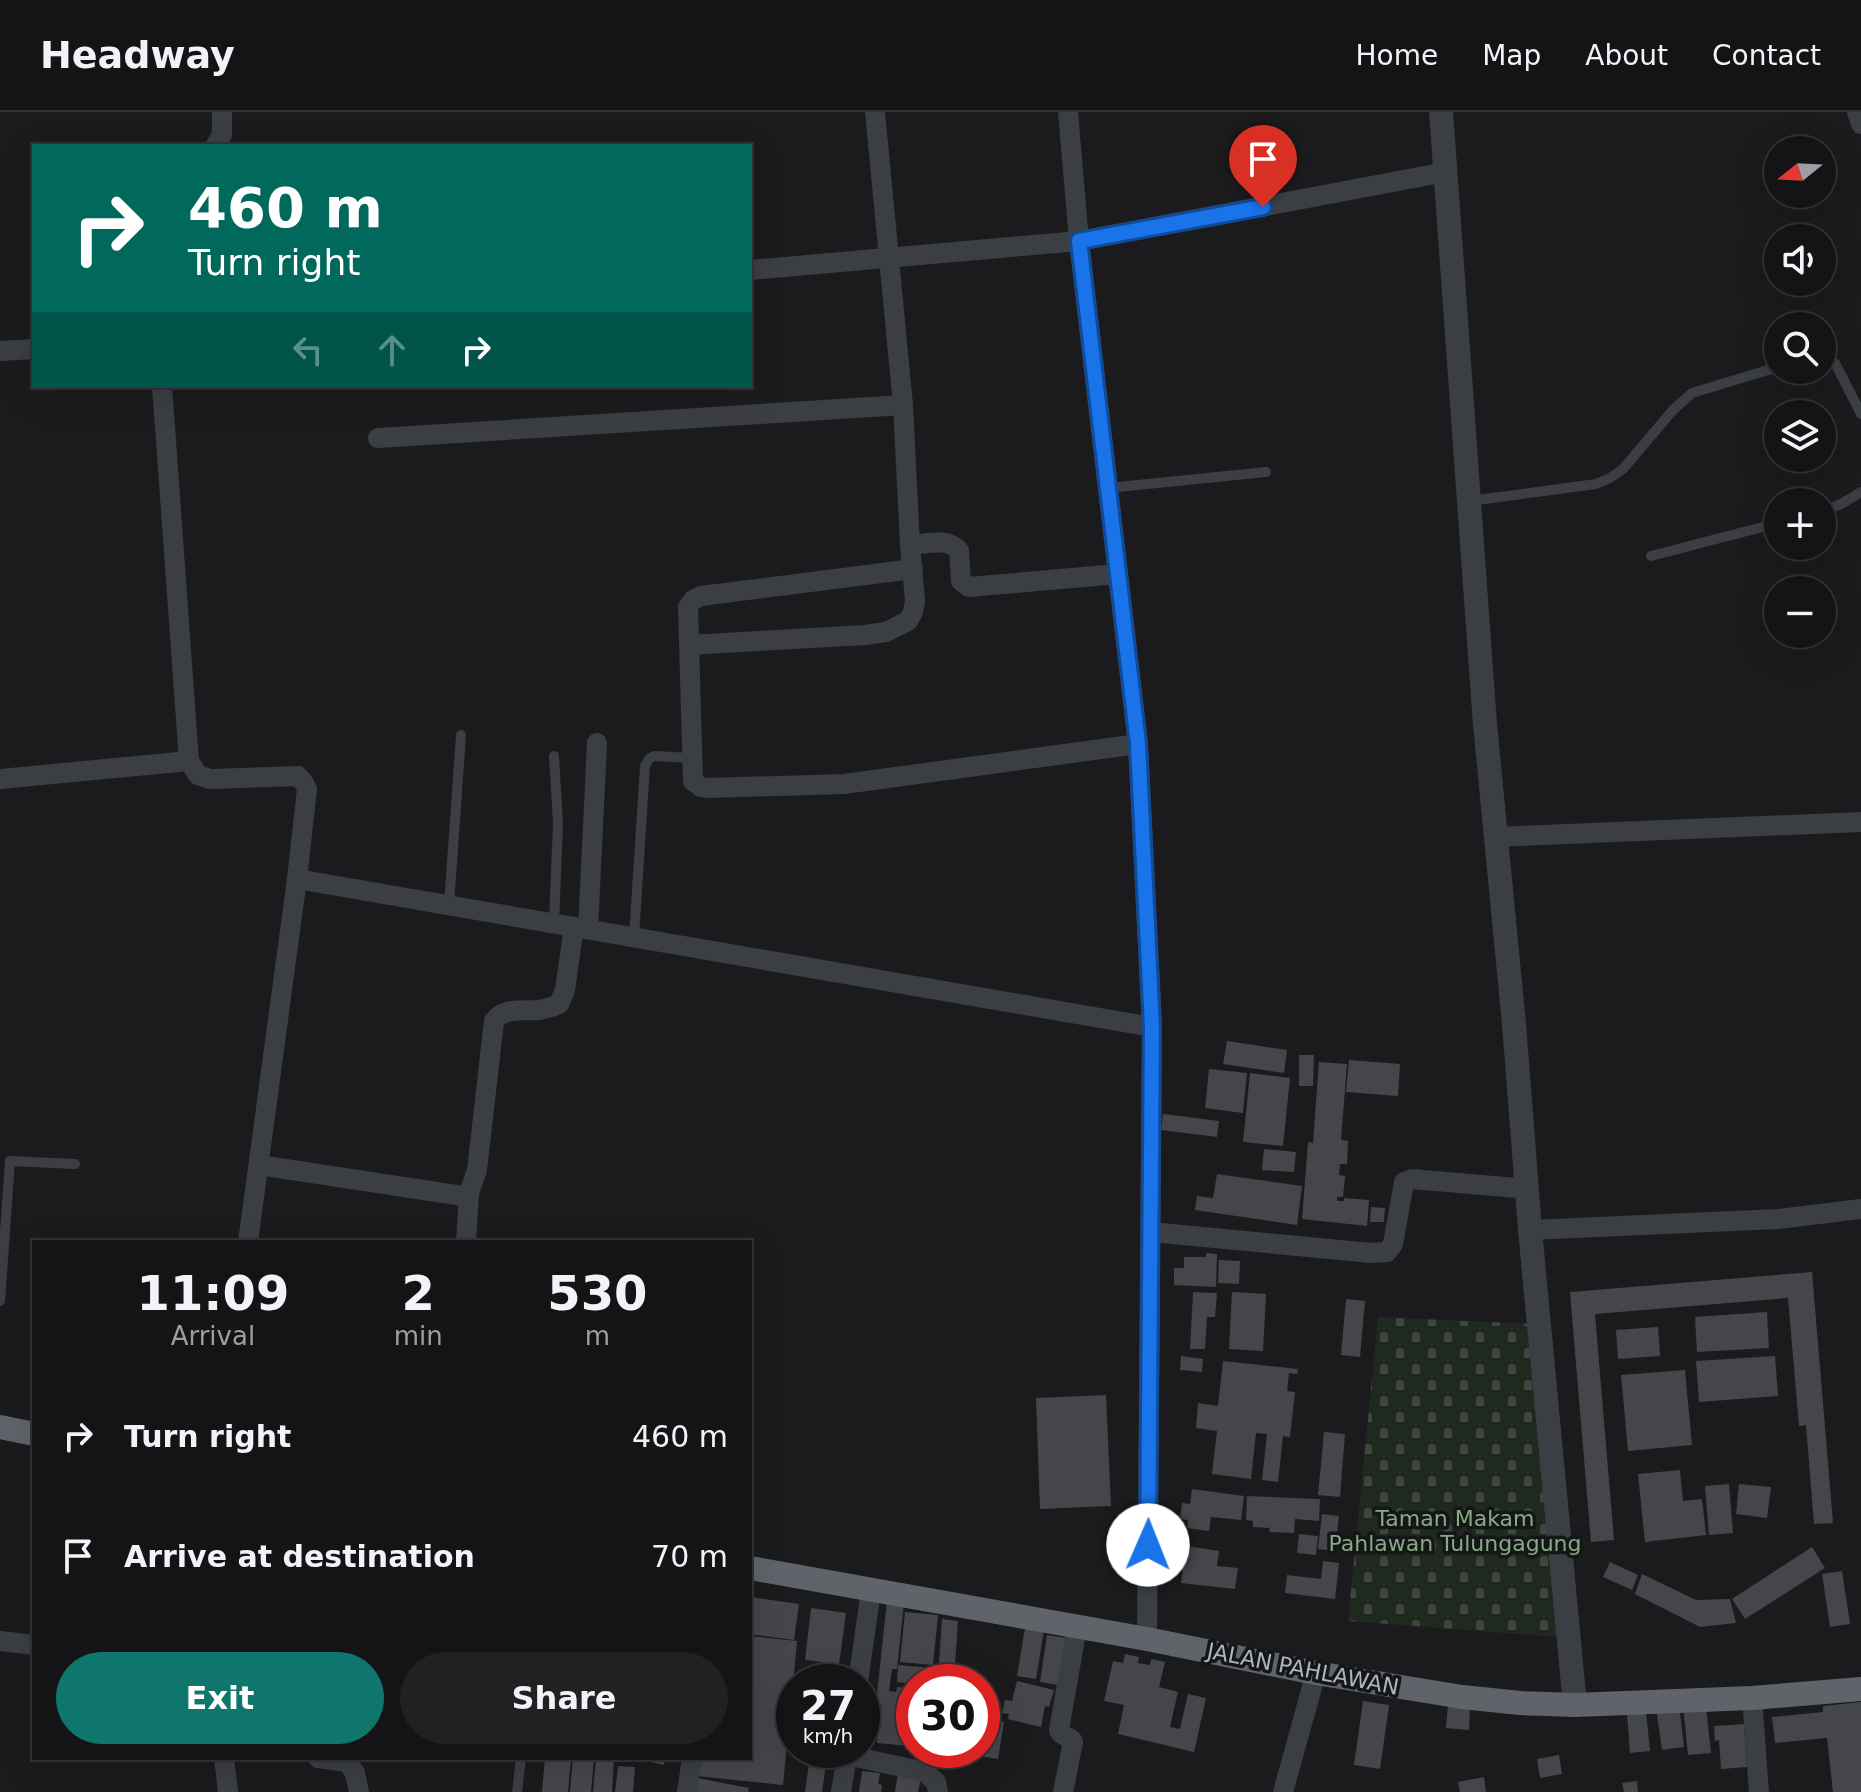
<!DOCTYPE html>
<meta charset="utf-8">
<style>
:root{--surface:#141416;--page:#212123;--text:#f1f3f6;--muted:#9d9ea1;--line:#333335;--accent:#0f766e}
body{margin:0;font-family:"DejaVu Sans",sans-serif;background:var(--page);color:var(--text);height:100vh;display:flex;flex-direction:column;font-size:30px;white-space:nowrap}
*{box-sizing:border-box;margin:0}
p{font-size:26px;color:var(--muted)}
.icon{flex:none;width:44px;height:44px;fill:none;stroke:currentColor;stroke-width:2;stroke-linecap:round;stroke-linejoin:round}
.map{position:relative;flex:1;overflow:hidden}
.details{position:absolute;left:32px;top:1128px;width:720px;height:520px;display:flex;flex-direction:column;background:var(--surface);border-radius:0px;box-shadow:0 8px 32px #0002,0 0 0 2px var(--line)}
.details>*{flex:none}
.guide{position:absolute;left:32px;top:32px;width:720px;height:244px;border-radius:0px;box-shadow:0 8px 32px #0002,0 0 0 2px var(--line);background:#00695c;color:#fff;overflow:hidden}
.needle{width:52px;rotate:252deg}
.controls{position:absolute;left:1764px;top:24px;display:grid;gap:16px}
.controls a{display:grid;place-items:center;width:72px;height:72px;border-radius:50%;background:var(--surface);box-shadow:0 8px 32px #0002,0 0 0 2px var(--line);font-size:40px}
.speed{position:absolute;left:776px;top:1552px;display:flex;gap:16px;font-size:40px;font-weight:700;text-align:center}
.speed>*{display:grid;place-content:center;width:104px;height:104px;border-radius:50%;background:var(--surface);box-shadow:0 8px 32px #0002,0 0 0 2px var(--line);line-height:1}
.speed small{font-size:20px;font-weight:400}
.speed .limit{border:12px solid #d22;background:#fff;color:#111}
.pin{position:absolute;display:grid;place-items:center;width:68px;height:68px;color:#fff;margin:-82px -34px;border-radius:50% 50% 50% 0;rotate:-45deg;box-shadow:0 0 8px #0007}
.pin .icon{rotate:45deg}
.me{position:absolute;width:88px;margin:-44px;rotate:1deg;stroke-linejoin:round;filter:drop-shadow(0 0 6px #0008)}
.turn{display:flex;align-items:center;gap:28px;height:168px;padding:0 24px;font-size:36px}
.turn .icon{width:104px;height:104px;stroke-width:2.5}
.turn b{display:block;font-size:56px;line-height:68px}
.lanes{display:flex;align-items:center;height:76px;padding:0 24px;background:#0003;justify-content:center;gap:40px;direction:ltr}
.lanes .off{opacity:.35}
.eta{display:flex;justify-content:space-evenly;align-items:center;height:136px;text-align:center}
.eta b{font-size:48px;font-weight:700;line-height:56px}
.cta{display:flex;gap:16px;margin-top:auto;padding:16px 24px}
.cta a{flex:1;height:92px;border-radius:48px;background:var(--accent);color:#fff;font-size:32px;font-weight:700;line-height:92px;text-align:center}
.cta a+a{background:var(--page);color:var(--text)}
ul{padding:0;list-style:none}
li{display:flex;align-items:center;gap:24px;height:120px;padding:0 24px}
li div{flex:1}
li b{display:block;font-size:30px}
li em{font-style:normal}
header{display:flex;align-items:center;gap:48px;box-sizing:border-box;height:112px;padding:0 40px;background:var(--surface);border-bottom:2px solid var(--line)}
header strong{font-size:38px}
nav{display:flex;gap:44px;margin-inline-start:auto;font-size:28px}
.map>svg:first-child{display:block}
.cemetery{fill:url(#cemetery-stones)}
.building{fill:#44464a}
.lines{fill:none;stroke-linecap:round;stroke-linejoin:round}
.service{stroke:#3b3e43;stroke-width:10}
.minor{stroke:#3b3e43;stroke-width:20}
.tertiary{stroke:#3b3e43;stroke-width:24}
.trunk{stroke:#5f646b;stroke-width:24}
.route-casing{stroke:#114b97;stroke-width:20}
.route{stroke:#1a73e8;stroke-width:14}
.labels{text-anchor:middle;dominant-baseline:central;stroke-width:7;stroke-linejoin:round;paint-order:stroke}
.park-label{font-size:22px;fill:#86aa82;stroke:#151618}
.street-label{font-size:22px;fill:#acb4be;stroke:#151618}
</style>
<header>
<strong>Headway</strong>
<nav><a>Home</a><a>Map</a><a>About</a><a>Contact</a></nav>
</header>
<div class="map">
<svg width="1861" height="1680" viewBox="0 0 1861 1680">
<defs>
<pattern id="cemetery-stones" width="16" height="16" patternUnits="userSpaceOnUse" patternTransform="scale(2)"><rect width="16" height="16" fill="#202920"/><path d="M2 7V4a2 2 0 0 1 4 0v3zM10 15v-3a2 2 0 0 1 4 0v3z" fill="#3e463f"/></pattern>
</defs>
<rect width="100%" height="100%" fill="#1b1b1d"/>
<path class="cemetery" d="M1378 1205 1534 1212 1559 1525 1348 1509Z"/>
<g class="building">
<path d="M1227 929 1287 938 1284 961 1223 952Z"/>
<path d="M1299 943H1314L1313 974H1299Z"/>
<path d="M1349 948 1400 952 1398 984 1346 980Z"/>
<path d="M1319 950 1347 952 1341 1028 1348 1029 1347 1052H1340L1339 1063 1345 1064 1343 1085H1337V1089H1344V1086L1369 1088 1367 1114 1302 1107 1308 1030 1313 1031Z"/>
<path d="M1209 957 1247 961 1243 1001 1205 996Z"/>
<path d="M1250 961 1290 966 1283 1034 1243 1030Z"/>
<path d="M1163 1002 1219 1009 1217 1025 1161 1018Z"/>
<path d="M1264 1037 1296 1040 1294 1060 1262 1058Z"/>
<path d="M1217 1062 1302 1074 1297 1113 1195 1098 1197 1084 1213 1086Z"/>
<path d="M1371 1095 1385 1096 1384 1110H1370Z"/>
<path d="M1206 1141 1217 1142 1216 1175 1174 1173V1156H1184V1145H1206Z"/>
<path d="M1219 1148 1240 1149 1239 1172 1218 1171Z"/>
<path d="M1812 1160 1833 1411 1814 1412 1806 1313 1799 1314 1788 1186 1595 1202 1614 1428 1591 1430 1570 1180Z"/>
<path d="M1193 1180 1217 1181 1215 1205H1207L1205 1237H1190Z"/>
<path d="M1232 1180 1266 1182 1263 1239 1229 1237Z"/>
<path d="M1346 1187 1365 1189 1360 1245 1341 1243Z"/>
<path d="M1767 1200 1769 1236 1697 1240 1695 1205Z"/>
<path d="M1658 1215 1660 1244 1618 1247 1616 1218Z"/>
<path d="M1181 1244 1203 1247 1202 1260 1180 1258Z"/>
<path d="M1775 1244 1778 1284 1699 1290 1696 1249Z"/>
<path d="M1223 1249 1298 1257 1297 1262 1289 1261 1287 1279 1295 1280 1290 1325 1283 1324 1278 1370 1262 1368 1267 1322 1256 1321 1251 1367 1212 1362 1217 1319 1196 1316 1198 1291 1218 1294Z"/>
<path d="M1685 1258 1692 1333 1628 1339 1621 1263Z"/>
<path d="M1106 1283 1111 1394 1040 1397 1036 1286Z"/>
<path d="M1324 1320 1345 1322 1340 1385 1318 1383Z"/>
<path d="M1680 1358 1683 1389 1702 1387 1706 1423 1645 1430 1638 1362Z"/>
<path d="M1729 1372 1733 1421 1709 1423 1705 1374Z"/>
<path d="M1739 1372 1771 1375 1767 1406 1736 1402Z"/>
<path d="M1192 1377 1244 1384 1241 1408 1211 1405 1209 1419 1187 1416 1188 1408 1180 1407 1182 1391 1190 1392Z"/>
<path d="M1247 1384 1320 1387 1319 1409 1295 1407 1294 1421 1269 1420 1270 1416 1253 1415V1409L1246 1408Z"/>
<path d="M1322 1402 1339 1404 1335 1439 1318 1437Z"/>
<path d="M1299 1422 1318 1424 1316 1443 1297 1441Z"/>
<path d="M1186 1434 1219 1439 1217 1454 1238 1456 1235 1477 1181 1471Z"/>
<path d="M1812 1435 1825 1456 1745 1507 1732 1487Z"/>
<path d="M1323 1449 1339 1451 1335 1487 1285 1481 1287 1463 1321 1467Z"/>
<path d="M1610 1450 1638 1463 1632 1478 1603 1465Z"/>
<path d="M1842 1459 1850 1512 1830 1515 1822 1462Z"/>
<path d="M1642 1462 1696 1488 1730 1487 1736 1511 1700 1515 1635 1482Z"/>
<path d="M750 1485 799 1492 794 1528 750 1522Z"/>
<path d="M887 1488 904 1490 897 1557H892L889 1579 896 1580 897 1575 914 1577V1596L909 1634 877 1631 881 1592H876Z"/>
<path d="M811 1496 846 1501 839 1552 805 1548Z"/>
<path d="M905 1500 938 1503 933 1553 900 1550Z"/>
<path d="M942 1507 958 1509 955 1552 939 1551Z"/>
<path d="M1025 1516 1044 1519 1036 1567 1017 1564Z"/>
<path d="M1047 1523 1073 1527 1065 1574 1040 1570Z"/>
<path d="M750 1524 797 1529 792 1582H794V1608H789L783 1673 697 1664 698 1646H750Z"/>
<path d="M1125 1542 1139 1545 1138 1551 1150 1553 1151 1547 1165 1550 1159 1575 1178 1580 1170 1615 1180 1617 1188 1582 1206 1586 1194 1640 1118 1622 1124 1593 1104 1589 1113 1549 1123 1551Z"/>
<path d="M898 1553 933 1556 931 1570H914V1572L897 1570Z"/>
<path d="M823 1555 840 1557 838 1570H821Z"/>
<path d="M1017 1569 1054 1578 1049 1595 1045 1594 1041 1615 1008 1607 1009 1602 1002 1601 1005 1588 1012 1589Z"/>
<path d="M1363 1589 1389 1593 1380 1657 1354 1653Z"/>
<path d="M1861 1590V1680H1833L1827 1626 1775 1631 1772 1605 1823 1600V1594Z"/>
<path d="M1448 1591 1470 1593 1469 1618 1446 1616Z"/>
<path d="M1679 1592 1684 1635 1662 1638 1656 1596Z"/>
<path d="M1683 1593 1706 1595 1711 1641 1688 1643Z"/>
<path d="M1646 1600 1650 1639 1630 1641 1627 1602Z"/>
<path d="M982 1606 1004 1610 998 1647 967 1642 968 1638H982Z"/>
<path d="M1744 1612 1747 1655 1721 1657 1719 1628 1715 1629 1714 1614Z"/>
<path d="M811 1638H828L822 1680H805Z"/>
<path d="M1559 1643 1562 1662 1540 1666 1537 1647Z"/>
<path d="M545 1646H571L568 1680H542Z"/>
<path d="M573 1646H594L591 1680H570Z"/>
<path d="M596 1646H614L612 1680H593Z"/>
<path d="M637 1646H665L664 1653 637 1647Z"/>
<path d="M618 1654 635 1655 633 1680H615Z"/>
<path d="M862 1659 880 1661 878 1672 882 1673 881 1680H859Z"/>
<path d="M898 1661 921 1665 918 1680H895Z"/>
<path d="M1484 1665 1486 1680H1460L1458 1670Z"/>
<path d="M697 1666 749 1676 748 1680H695Z"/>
<path d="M1637 1669 1638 1680H1624L1622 1671Z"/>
</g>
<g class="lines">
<g class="service">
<path d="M1822 247 1835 251 1861 302"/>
<path d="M1108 376 1266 360"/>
<path d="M1470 389 1596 372 1610 366 1623 357 1673 298 1692 281 1778 255"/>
<path d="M1822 400 1841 392 1861 380"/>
<path d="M1651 444 1778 411"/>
<path d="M554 644 558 711 554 811"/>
<path d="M449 793 461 623"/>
<path d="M634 825 645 654 649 647 654 644 691 646"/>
<path d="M0 1189 10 1049 75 1052"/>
<path d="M517 1680 521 1646"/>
</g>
<g class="minor">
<path d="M1068 0 1079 129 1138 632 1152 915 1147 1527"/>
<path d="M1857 0 1861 12"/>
<path d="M215 34 222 23V0"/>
<path d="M750 158 1079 129 1446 60"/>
<path d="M0 239 34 237"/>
<path d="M162 274 189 649 198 663 210 667 298 664 304 671 307 677 297 767 248 1130"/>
<path d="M378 326 903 293"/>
<path d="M910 433C926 432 948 425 959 439L961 469 969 475 1118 462"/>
<path d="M913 457 701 484 693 488 688 495 693 669 701 675 707 676 844 672 1138 632"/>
<path d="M689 533 865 523 886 520 908 509 913 500 915 489 910 433 903 293 875 0"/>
<path d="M0 667 189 649"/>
<path d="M1496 725 1861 710"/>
<path d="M297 767 1152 915"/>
<path d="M588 817 597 631"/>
<path d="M259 1053 463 1084 469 1081 477 1058 494 909C504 895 523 899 539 898 546 897 552 895 559 892L565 878 574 815"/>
<path d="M1530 1118 1778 1107 1861 1097"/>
<path d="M1151 1120 1371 1141 1387 1140 1393 1132 1404 1070 1412 1067 1528 1077"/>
<path d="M466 1130 469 1081"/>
<path d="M0 1529 34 1533"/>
<path d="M858 1570 871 1478"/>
<path d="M1752 1586 1759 1680"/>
<path d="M847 1643 925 1660 936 1670 938 1680"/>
<path d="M224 1646 228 1680"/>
<path d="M318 1646 347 1650 355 1661 359 1680"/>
<path d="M687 1680 692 1646"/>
<path d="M841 1680 848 1638"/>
<path d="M1063 1680 1073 1630C1071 1624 1061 1625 1059 1618L1077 1515"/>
<path d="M1283 1680 1316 1561"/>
</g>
<path class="tertiary" d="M1441 0 1485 612 1514 912 1530 1118 1575 1593"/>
<g class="trunk">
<path d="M0 1315 34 1322"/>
<path d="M750 1456 1147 1527 1316 1561 1462 1585 1520 1591 1575 1593 1752 1586 1861 1577"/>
</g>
</g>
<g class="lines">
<g class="route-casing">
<path id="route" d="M1148 1433 1152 915 1138 632 1079 129 1263 95"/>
</g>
<use href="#route" class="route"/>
</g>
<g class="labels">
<g class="park-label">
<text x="1455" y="1406">Taman Makam<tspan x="1455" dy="25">Pahlawan Tulungagung</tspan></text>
</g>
<g class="street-label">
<text transform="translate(1303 1557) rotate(11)">JALAN PAHLAWAN</text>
</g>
</g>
</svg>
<div class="controls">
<a><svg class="needle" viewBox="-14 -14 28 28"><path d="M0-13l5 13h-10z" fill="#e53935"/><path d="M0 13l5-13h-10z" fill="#9d9ea1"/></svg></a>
<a><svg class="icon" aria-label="sound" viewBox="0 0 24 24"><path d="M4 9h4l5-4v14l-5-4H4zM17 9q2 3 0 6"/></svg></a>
<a><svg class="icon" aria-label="search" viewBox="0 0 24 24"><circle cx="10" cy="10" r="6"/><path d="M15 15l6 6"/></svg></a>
<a><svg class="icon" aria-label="layers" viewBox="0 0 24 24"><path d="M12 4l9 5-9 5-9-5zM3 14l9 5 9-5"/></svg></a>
<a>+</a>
<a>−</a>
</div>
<div class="speed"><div>27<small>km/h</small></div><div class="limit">30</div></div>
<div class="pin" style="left:1263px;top:95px;background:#d93025"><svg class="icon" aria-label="arrive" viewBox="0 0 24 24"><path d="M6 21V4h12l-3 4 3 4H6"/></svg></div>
<svg class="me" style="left:1148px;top:1433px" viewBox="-20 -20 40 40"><circle r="19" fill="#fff"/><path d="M0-13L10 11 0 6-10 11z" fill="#1a73e8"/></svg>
<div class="guide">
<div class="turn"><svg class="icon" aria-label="right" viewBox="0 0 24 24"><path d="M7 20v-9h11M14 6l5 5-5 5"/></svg><div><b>460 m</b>Turn right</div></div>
<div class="lanes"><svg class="icon off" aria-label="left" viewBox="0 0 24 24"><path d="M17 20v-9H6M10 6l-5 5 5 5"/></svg><svg class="icon off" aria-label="ahead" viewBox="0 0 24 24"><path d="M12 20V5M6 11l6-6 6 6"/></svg><svg class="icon" aria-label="right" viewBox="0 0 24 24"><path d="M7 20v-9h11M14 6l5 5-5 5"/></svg></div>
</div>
<section class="details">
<div class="eta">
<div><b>11:09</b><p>Arrival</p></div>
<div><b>2</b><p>min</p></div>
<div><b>530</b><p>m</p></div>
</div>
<ul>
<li><svg class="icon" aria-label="right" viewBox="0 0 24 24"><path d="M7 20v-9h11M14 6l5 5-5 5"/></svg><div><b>Turn right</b></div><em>460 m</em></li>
<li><svg class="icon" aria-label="arrive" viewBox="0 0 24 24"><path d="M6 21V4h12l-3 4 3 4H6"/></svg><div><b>Arrive at destination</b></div><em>70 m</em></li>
</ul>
<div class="cta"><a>Exit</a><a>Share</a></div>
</section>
</div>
